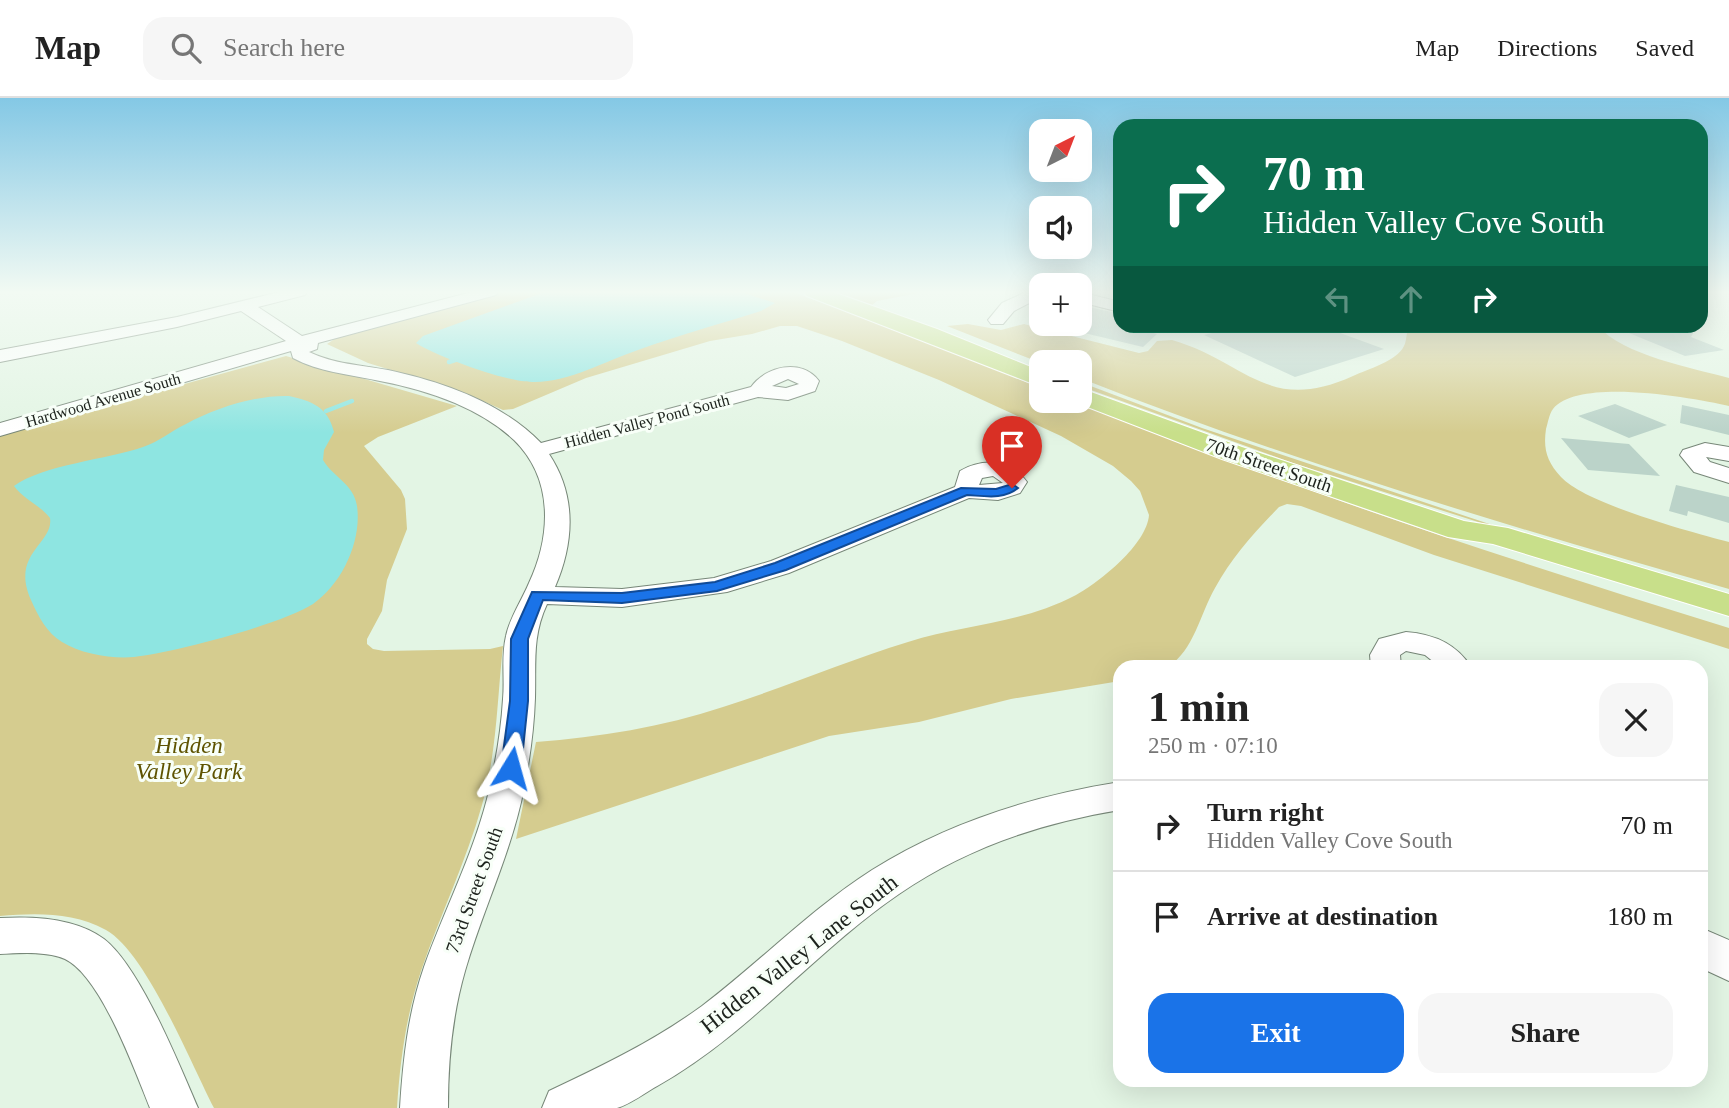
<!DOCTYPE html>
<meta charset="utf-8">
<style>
:root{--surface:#fff;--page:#f6f6f6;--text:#222;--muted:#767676;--line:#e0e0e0;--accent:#1a73e8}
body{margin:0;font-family:Georgia,serif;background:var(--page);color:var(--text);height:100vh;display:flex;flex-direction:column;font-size:26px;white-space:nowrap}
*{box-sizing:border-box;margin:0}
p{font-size:23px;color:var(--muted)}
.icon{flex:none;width:38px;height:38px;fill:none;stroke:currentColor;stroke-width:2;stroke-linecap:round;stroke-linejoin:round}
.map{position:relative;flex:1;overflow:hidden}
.details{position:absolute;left:1113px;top:562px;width:595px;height:427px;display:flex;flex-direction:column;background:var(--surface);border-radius:21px;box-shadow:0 7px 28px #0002}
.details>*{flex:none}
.banner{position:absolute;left:1113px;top:21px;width:595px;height:214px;border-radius:21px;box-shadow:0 7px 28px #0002;background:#0b6e4f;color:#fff;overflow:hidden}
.needle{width:46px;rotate:42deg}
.buttons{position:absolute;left:1029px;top:21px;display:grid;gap:14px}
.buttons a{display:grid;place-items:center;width:63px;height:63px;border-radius:14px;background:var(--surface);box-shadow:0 7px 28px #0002;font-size:35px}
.pin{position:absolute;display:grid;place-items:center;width:60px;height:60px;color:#fff;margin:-72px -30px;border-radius:50% 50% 50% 0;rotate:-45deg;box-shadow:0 0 7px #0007}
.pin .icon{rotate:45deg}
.me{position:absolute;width:77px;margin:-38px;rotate:8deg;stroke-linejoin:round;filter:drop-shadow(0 0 5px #0008)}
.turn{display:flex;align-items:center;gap:24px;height:147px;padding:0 35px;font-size:32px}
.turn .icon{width:91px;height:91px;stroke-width:2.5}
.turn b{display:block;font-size:49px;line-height:60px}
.lanes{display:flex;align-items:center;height:66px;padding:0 35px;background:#0003;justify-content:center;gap:35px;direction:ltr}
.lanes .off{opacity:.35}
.round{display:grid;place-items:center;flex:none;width:74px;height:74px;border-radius:21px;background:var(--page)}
.overview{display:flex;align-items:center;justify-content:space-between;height:119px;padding:0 35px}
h1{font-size:42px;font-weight:800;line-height:52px}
.button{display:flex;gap:14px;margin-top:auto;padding:14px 35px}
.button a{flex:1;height:80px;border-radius:21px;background:var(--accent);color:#fff;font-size:28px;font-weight:800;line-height:80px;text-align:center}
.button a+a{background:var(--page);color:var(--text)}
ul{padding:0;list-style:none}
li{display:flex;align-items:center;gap:21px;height:91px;padding:0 35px;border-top:2px solid var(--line)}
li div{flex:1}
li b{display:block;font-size:26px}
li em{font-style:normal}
header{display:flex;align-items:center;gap:42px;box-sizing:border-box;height:98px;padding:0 35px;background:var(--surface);border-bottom:2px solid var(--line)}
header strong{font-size:33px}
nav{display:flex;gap:38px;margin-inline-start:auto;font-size:24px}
.search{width:490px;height:63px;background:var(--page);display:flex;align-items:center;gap:18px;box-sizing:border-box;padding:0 24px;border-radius:21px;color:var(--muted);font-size:26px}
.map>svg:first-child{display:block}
.green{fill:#d5cc8f}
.water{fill:#8ee5e1}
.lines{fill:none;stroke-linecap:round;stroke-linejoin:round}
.stream{stroke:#8ee5e1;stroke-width:4.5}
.building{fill:#bbd3c9}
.minor-casing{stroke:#778778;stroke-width:2}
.major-casing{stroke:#fff;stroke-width:2}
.minor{fill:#fff;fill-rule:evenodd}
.major{fill:#c8df8a;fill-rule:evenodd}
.route{fill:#1a73e8;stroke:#114b97;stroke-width:2}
.labels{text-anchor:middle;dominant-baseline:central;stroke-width:6;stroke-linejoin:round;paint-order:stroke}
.far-street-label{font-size:16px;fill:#1d231d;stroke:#f8fff8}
.street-label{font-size:19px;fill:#1d231d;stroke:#f8fff8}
.near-park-label{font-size:23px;font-style:italic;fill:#5e5300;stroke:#f8fff8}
.near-street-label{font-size:23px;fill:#1d231d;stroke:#f8fff8}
</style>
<header>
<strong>Map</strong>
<div class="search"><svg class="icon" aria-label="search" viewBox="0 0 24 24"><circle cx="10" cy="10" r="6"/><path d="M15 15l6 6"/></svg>Search here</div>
<nav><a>Map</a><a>Directions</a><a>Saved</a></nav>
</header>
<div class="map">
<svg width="1729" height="1010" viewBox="0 0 1729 1010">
<rect width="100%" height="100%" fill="#e3f5e4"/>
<g class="green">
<path d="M500 194H793L915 239 1041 290V303H1072C1287 389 1507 461 1729 530V551L1434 457 1301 408 1287 406 1279 409C1255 434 1232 459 1215 490 1200 516 1194 552 1168 569H1120V583L1011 601 919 624 829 638 516 741 536 644C599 639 663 629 723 609 786 589 846 563 908 544 966 526 1021 526 1076 497 1100 484 1147 446 1149 417L1140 393 1131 383 1113 368 1061 338 939 282 842 243 797 228H780L752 236 710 243 586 280 513 311 503 312 463 294 368 265 327 246 336 240Z"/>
<path d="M834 194H924L877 203 872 207Z"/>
<path d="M968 226 1001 232 1024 226 1139 255 1148 253 1157 243 1172 242C1246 263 1267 317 1353 278 1368 271 1397 263 1404 248 1407 242 1406 234 1409 228H1598C1623 257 1692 270 1729 280V308C1693 300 1579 279 1553 311 1549 316 1548 325 1546 331 1543 351 1547 364 1561 379 1586 406 1691 434 1729 444V491C1510 429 1291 363 1080 280V264L1041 265 947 228Z"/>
<path d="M286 258 457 308 378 339 364 348 401 392 405 401 407 431 387 482 382 513 367 541V546L373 551 384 553 490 551 503 548C497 602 497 654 482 707 466 764 440 817 421 873 406 918 400 963 397 1010H214C191 966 146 854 106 832 73 814 36 815 0 818V337Z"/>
<path d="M1080 284 1202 330 1585 458 1293 365 1080 288Z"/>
</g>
<g class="water">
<path d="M545 194H741L775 205 761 213C720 226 679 237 638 252 605 263 568 285 532 284 506 284 438 259 416 245L423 238Z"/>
<path d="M289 298C312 303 328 309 334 334L324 352 323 362C333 379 354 386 357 408 362 443 342 486 313 506 282 526 173 555 134 559 112 561 81 556 62 544 47 535 38 518 31 502 10 455 54 446 50 420 40 407 23 401 14 388 42 367 109 361 143 349 159 344 171 333 186 326 216 310 255 297 289 298Z"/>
</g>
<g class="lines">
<g class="stream">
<path d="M449 264 461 260"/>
<path d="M326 313 352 303"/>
</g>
</g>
<g class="building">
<path d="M1080 207 1120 216V228L1154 231 1150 234 1157 236 1143 249 1080 234Z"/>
<path d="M1240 228H1321L1384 251 1295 279 1204 237Z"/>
<path d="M1612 228H1697L1691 239 1724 252 1685 258Z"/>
<path d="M1615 306 1667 327 1629 340 1578 318Z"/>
<path d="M1682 307 1729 317V337L1680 325Z"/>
<path d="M1561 340 1629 346 1660 378 1588 372Z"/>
<path d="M1676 387 1729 399V425L1688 413 1687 418 1669 413Z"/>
</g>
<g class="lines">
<g class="minor-casing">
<g id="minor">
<path d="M279 194H307L305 197 258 209 302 238 472 194H498L496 197 318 245 317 251 309 254C334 266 361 267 388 272 443 284 501 304 541 345L751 289C766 268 802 260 819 283L815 293 788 302 758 299 549 356C577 398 574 445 555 489L622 491 714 480 771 463 955 389 960 373C983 360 1011 361 1027 384L1020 395 998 402 969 400 789 475 727 494 622 509 547 506C532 538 536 565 535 600 534 630 530 660 524 690 512 753 483 811 465 873 452 918 448 963 448 1010H400C403 962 408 915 424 869 444 813 472 759 487 701 495 668 501 635 503 601 505 580 501 559 506 538 510 519 522 502 529 485 551 438 554 381 514 342 478 308 423 291 375 282 347 276 319 274 293 260L291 253 0 338V325L286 243 241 213 177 229 0 264V252L177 219ZM788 281 799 286 786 290 772 288ZM993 378 1003 385 979 387 982 380Z"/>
<path d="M1026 194H1041V199L1014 213 1003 226H991L988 222 1002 205Z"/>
<path d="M1080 194 1120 204V214L1080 204Z"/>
<path d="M1705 345 1729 349V363L1706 359 1710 364 1729 370V385L1694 374 1680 357 1683 352Z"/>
<path d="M1406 534C1433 536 1456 545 1471 569H1440L1425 557 1406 553 1400 557 1401 569H1371L1370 557 1379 541Z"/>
<path d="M1120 684V712C1040 725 966 750 899 796 814 854 749 936 659 987 646 994 631 1006 617 1010 601 1010 561 1010 542 1010L549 993C602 968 654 943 702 908 760 864 811 811 872 772 947 725 1032 698 1120 684Z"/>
<path d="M0 820C34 818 76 820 104 841 140 869 179 966 198 1010H150C135 973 101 878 65 861 46 853 20 855 0 856Z"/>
<path d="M1701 830 1729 842V883L1701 870Z"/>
</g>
</g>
<g class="major-casing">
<g id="major">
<path d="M804 194H833L937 231 1041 273V289L807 198Z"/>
<path d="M1080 290 1242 349 1464 423 1508 430 1729 496V518L1493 446 1448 439 1222 361 1072 303H1080Z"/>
</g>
</g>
<use href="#minor" class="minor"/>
<use href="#major" class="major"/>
</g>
<linearGradient id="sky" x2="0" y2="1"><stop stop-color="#84c8e5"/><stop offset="0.58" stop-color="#f2faf3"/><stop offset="1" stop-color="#f2faf3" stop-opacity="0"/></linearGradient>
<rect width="1729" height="335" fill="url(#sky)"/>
<path class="route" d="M1012 386 1018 390C1004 402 985 398 967 397L786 472 717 493 622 505 543 502 528 541V603L521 670 518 675 511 677 504 675 501 670 510 603 511 541 532 494 622 495 715 484 775 465 961 390 996 391Z"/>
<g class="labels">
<g class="far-street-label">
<text transform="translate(103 302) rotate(-16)">Hardwood Avenue South</text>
<text transform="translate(647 323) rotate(-15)">Hidden Valley Pond South</text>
</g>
<g class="street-label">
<text transform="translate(1269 367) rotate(19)">70th Street South</text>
<text transform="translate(474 792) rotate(-70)">73rd Street South</text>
</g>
<g class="near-park-label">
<text x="189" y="647">Hidden<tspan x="189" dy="26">Valley Park</tspan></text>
</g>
<g class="near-street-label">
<text transform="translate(799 856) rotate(-38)">Hidden Valley Lane South</text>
</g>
</g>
</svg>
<div class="buttons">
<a><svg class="needle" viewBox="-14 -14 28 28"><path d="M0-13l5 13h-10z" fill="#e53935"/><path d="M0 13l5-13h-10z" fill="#767676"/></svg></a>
<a><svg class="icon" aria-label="sound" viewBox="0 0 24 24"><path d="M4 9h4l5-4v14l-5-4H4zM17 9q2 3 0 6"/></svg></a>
<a>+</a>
<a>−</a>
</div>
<div class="pin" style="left:1012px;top:390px;background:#d93025"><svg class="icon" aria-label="arrive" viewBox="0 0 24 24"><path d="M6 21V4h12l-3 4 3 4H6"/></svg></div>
<svg class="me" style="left:511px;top:670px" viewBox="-20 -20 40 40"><path d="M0-17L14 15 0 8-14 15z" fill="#1a73e8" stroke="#fff" stroke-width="4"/></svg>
<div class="banner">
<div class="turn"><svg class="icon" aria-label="right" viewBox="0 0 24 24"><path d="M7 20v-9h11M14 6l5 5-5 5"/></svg><div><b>70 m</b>Hidden Valley Cove South</div></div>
<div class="lanes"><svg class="icon off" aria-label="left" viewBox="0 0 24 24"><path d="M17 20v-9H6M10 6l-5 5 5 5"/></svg><svg class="icon off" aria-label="ahead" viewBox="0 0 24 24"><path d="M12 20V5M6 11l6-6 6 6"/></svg><svg class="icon" aria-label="right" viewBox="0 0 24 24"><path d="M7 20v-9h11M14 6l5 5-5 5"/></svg></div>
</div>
<section class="details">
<div class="overview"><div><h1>1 min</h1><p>250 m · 07:10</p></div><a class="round"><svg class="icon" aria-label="close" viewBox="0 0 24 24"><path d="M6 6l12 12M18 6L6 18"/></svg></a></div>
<ul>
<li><svg class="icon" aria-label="right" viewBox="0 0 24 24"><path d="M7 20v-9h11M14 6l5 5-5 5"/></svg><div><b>Turn right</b><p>Hidden Valley Cove South</p></div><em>70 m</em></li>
<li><svg class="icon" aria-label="arrive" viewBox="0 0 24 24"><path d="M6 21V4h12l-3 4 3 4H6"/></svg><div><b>Arrive at destination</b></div><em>180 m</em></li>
</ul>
<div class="button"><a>Exit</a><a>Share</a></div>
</section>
</div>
